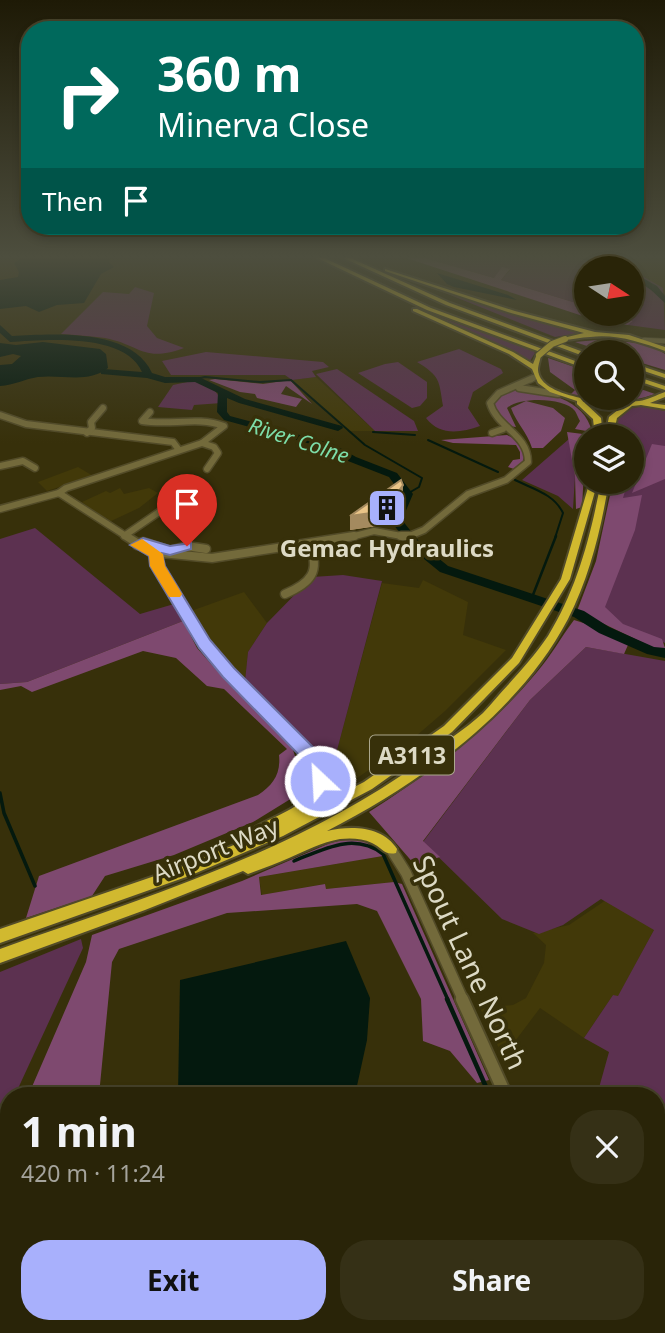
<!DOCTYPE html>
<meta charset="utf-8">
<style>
:root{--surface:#292408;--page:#353016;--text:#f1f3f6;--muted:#a5a49c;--line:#454129;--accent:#a8b0fc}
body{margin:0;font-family:"Noto Sans",sans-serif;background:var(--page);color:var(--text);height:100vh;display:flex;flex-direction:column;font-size:26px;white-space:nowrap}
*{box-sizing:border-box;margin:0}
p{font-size:23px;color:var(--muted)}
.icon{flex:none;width:38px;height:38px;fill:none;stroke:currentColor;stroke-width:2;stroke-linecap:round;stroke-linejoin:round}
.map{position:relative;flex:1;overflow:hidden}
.panel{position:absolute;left:0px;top:1087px;width:665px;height:247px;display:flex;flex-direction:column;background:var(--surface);border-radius:28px 28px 0 0;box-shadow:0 4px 10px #0003,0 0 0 2px var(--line)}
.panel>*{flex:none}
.top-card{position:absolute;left:21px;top:21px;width:623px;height:214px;border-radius:28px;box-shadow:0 4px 10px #0003,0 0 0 2px var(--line);background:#00695c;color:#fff;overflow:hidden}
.needle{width:46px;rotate:102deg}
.buttons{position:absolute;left:574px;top:256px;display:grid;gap:14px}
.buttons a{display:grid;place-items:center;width:70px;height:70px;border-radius:50%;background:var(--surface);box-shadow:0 4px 10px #0003,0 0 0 2px var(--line);font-size:35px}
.pin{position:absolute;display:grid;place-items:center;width:60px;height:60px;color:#fff;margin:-72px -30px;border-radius:50% 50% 50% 0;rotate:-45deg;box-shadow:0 0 7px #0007}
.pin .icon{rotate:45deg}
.me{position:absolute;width:77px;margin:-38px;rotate:335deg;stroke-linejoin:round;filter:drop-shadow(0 0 5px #0008)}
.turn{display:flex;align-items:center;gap:24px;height:147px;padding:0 21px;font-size:32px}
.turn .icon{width:91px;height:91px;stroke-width:2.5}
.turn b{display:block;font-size:49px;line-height:60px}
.then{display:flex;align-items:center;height:66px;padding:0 21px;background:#0003;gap:14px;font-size:26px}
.round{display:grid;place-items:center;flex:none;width:74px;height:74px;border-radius:28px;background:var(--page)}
.summary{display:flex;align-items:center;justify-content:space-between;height:119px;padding:0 21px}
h1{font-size:42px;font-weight:700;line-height:52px}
.cta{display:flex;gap:14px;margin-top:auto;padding:14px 21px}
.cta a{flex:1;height:80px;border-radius:28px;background:var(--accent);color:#111;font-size:28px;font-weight:700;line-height:80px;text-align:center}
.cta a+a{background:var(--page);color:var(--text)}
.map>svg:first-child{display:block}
.built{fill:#423909}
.green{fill:#5c3150}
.forest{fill:#7e496f}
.water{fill:#04190e}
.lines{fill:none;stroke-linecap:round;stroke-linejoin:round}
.stream-far3{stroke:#04190e;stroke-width:2}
.stream-far2{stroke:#04190e;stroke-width:2.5}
.stream-far1{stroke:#04190e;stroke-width:3.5}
.stream{stroke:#04190e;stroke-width:4.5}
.river{fill:#04190e;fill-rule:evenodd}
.minor-far4-casing{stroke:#524b28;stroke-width:6}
.minor-far3-casing{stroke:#524b28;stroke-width:9}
.minor-far2-casing{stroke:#524b28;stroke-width:11}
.minor-far1-casing{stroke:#524b28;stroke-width:13}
.minor-casing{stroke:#524b28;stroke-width:16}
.major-casing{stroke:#524b28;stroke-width:3}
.highway-casing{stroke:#524b28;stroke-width:4}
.minor-far4{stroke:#736a3b;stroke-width:4.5}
.minor-far3{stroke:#736a3b;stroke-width:6}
.minor-far2{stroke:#736a3b;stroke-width:8}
.minor-far1{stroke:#736a3b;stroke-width:10}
.minor{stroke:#736a3b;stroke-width:12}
.major{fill:#b7a237;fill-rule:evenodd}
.highway{fill:#d1b92f;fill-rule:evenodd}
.highway-bridge-casing{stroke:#524b28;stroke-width:8;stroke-linecap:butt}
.highway-bridge{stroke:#d1b92f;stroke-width:6}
.wall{fill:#caa975}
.shaded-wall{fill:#a48a5f}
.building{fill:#ebc588;stroke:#a48a5f;stroke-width:2}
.route{fill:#a8b0fc;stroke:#6d72a4;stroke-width:2}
.slow{fill:#f59e0b}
.labels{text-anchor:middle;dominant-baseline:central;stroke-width:7;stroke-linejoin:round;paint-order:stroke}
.far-water-label{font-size:21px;font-style:italic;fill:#7ddda9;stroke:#37300a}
.shield{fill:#37300a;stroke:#aba78d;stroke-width:2}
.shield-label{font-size:23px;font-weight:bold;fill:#dddac5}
.poi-label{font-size:24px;font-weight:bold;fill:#dddac5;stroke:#37300a}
.street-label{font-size:24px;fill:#dddac5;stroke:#37300a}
.near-street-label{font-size:28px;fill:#dddac5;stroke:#37300a}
</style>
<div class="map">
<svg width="665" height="1333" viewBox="0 0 665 1333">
<rect width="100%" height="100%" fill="#37300a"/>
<g class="built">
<path d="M589 256H665V295L632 268Z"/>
<path d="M316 377 375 431H347L292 380Z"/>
<path d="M78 467 93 476 47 491 38 482Z"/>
<path d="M120 488 124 494 149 488 158 493 139 508 109 522 108 519 101 517 82 502 106 491 110 493Z"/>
<path d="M423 580 468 602 463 635 506 650 445 711 408 743 347 785 328 765 336 754 382 583 419 588Z"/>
<path d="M244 592 267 623 248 652 245 681 205 636 191 611Z"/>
<path d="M383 856 394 882 326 889 324 884 262 895 259 877Z"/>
<path d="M606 900 655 928 618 997 613 995 584 1038 540 1008 503 1057 480 1008 513 1005 526 998 544 963 546 945 533 933 569 925Z"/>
<path d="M656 1180 665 1185V1333H569L567 1325H656Z"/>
</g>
<g class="green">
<path d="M418 256H589L624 268H586V306L501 280 510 270 494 278Z"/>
<path d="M632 270 663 288 665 330 628 325 633 321 612 313H632Z"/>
<path d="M423 284 520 317 581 333 555 337Z"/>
<path d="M135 287 154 293 147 326 157 338 184 348C143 363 141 345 105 338 91 336 76 335 61 334L103 292 129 294Z"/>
<path d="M391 295 434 315 534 351 535 353 530 361Z"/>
<path d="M459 349 501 369 503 373 473 392 468 408 480 426C460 433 440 436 426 418L443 406C439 380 440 376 417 362Z"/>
<path d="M206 352 323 362 329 367 312 371 316 377 292 380 285 375H171L162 361Z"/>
<path d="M398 362 427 382V398L420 406 412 408 358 373 385 364Z"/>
<path d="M337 369 414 421 418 431H375L316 374Z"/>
<path d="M192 381C208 383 216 388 222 403L194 405 192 410 158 407 173 385Z"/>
<path d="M643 406 665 411V643L587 613 626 481H632V456L635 441 632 440V436H614L615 418 628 409Z"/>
<path d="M569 439 575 477 573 509 558 496 522 480Z"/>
<path d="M35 528 140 614 174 604 183 621 27 682 0 684V539Z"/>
<path d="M343 575 382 581 336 754 324 747 315 748 296 734 245 681 248 652 267 623 312 577Z"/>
<path d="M586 647 665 661V1141L656 1137V1096L597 1095 609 1052 584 1038 613 995 618 996 654 930 601 899 563 925 539 934 502 919 423 842 530 700Z"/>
<path d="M319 757 344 794 306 813C326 797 321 780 316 758Z"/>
<path d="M81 939 83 948 15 1095 9 1096V1108L3 1122 0 1117V972Z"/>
</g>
<g class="forest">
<path d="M400 256H418L494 278 502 267 510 269 501 280 586 306V313H612L633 321 628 325 598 321Z"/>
<path d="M597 340C618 341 648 341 665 354V370L632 360V352H605L575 342Z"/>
<path d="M548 358 586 371V397H632V386L655 394C627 404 600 403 571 394L575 390 550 372Z"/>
<path d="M215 379 263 384 290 380 312 404 286 386 281 394 302 399 296 407 257 398 255 394 240 392 209 380Z"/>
<path d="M515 390C544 390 585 399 592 432L575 429 580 421C578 418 577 414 575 411 564 397 519 397 507 408L516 427C503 425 497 415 492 403L497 396Z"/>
<path d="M526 401 553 408 565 418 561 431 543 448H532C527 432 517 424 511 408Z"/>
<path d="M567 432 591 435 586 436 582 507 576 509 575 477Z"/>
<path d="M507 435 515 439 525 452 523 461 514 469 508 467 513 460 520 459V452L516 445 453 443 441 440Z"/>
<path d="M652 444 665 446V479L632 493Z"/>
<path d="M613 481H628L623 498 642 495 635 530 605 607 623 624 662 639 665 648H654L577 611 596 561Z"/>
<path d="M574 620 593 626 628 645 624 654 586 647 530 700 423 841 440 857 415 865 369 812C431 772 489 730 537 672 551 656 561 637 574 620Z"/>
<path d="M183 621 197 648 226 681 292 747 302 777 297 795 253 822 174 855 105 876 92 896 26 918 39 876 258 795C273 785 281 774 279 755L287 749 224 689 207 686 176 658 143 651 32 692 21 686 0 690V684L27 682Z"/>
<path d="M359 836 383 856 259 877 261 895 325 884 326 889 394 882 402 884 489 1080 477 1083 450 1051 423 1041 421 999 377 911 357 904 227 913 119 949 112 962 99 1095 28 1096 86 962 92 935 242 881 330 843Z"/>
</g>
<g class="water">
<path d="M24 256H111L109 262 114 267 101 274 84 303 57 305 39 312 26 306 0 309V280L18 277 19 272 14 263Z"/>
<path d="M437 273 508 295 517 300 454 287 447 284Z"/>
<path d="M43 342 100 349 106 354 108 368C88 384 62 374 38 377 25 379 14 385 0 386V365L12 364 21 356 13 354 0 357V343L16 345Z"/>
<path d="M346 941 370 998 367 1040 355 1095H178L180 980Z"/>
</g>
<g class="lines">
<g class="stream-far3">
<path d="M196 379 205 377 260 382 291 380 365 445 422 478 419 487 407 494"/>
<path d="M373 432 415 435"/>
<path d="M428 440 498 472"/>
<path d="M515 480C533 489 554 494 563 513L555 538"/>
</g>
<path class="stream-far2" d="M531 600 556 536"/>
<g class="stream-far1">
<path d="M0 793 4 813 35 886"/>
<path d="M294 861C324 849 354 832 383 854L448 1000"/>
</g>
<g class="stream">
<path d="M447 999 490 1096"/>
<path d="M537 1325 539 1333"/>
</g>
<g class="river">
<path d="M575 256H585L614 268H603Z"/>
<path d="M632 272 657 286 665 296V303L651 290 632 277Z"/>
<path d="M0 325 12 336C53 334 132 328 152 373L165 377H199L245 399 342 426 343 428 338 431 239 403 227 398V412L230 416 333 444 356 457 397 473 413 494 402 520 421 544 448 566 584 611 609 627 654 647 665 648V658L647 654 599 633 574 617 440 572 413 550 390 520 401 494 389 477 348 461 325 448 224 420 217 412 218 393 195 382 165 383 147 378 101 374V370L104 369 142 372C125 332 44 340 10 342L0 333Z"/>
<path d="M0 1271 9 1275V1301L0 1297Z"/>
<path d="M0 1306 9 1309V1325H29L33 1333H0Z"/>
<path d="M48 1325H81L85 1333H51Z"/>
</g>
<g class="minor-far4-casing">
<g id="minor-far4">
<path d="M644 340 665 341"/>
<path d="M531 380 537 375"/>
</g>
</g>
<g class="minor-far3-casing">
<g id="minor-far3">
<path d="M519 388 558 394"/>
<path d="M0 415 26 424 173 442 179 450"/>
<path d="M87 433 92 428 91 422 103 408"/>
<path d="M492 433 503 429"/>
<path d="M202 443 214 447 218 453 207 469"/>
<path d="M0 466 23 461 35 468"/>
<path d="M59 493 66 488 202 443 224 426C197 416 170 426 142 421L150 412"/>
<path d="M0 509 59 493 129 538"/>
<path d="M124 536 178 499"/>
<path d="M347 538 374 531 407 537 424 530 468 494 506 480 528 462C528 434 497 428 490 403L499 393 533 378"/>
</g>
</g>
<g class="minor-far2-casing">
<g id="minor-far2">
<path d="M126 536 151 552 212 558 354 536"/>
<path d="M401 536H409"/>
<path d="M137 545 143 542 170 551 187 546 206 549"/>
<path d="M156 554 158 566 204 644 228 673 295 740"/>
<path d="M285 594C311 583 321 571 309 545"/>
</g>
</g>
<g class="minor-far1-casing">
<g id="minor-far1">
<path d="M294 739 309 754"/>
<path d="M391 849 406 873 463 1000"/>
</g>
</g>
<g class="minor-casing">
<g id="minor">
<path d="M462 999 506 1096"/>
<path d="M555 1325 557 1333"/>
</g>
</g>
<g class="major-casing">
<g id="major">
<path d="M0 1193 9 1198V1215L0 1210Z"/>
<path d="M0 1219 9 1223V1241L0 1236Z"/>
<path d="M131 1325C142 1325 155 1321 160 1333H136L133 1331Z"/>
<path d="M171 1325C182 1325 196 1321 201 1333H176L173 1331Z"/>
</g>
</g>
<g class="highway-casing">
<g id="highway">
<path d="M313 256H320L431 308 586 365V369L427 310Z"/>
<path d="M339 256H346L450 303 586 353V357L446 305Z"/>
<path d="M385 269 515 311 595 332 629 335 665 347V351C640 342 617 334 590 337 581 337 572 340 563 340V338L584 333 511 313 385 271Z"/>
<path d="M413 309H417L513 352 533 364 537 354H541C541 358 538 365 538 370 540 400 617 404 639 401 648 400 656 395 665 392V397L650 403 665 405V409L641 405 632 406 617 418 613 436H605L609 417 623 406 585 403 601 418 603 436H595L593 419 577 404V401L550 392 538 383 532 369 509 354 413 311Z"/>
<path d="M632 363 665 374V378L632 367Z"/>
<path d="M632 375 665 386V390L632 379Z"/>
<path d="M590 481H598L570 579 519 663 452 732 372 789 283 836 189 876 0 943V929L181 867 241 842C247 819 313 814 313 780 313 771 307 762 303 754L305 751 309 749 313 751C327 780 332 791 303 813L364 782 444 726 512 658 561 579Z"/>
<path d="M601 481H609C601 529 590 576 568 619 518 714 420 783 327 831 351 825 383 826 397 849L396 853C385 856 381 847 372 843 362 838 350 838 340 839 322 842 305 851 289 858 275 864 262 869 248 874L243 871 145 910 0 963V949C157 893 324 844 454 736 464 729 474 721 483 713 492 704 499 694 508 685 522 669 536 654 548 636 577 589 591 535 601 481Z"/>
</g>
</g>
<use href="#minor-far4" class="minor-far4"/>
<use href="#minor-far3" class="minor-far3"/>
<use href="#minor-far2" class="minor-far2"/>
<use href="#minor-far1" class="minor-far1"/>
<use href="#minor" class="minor"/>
<use href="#major" class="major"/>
<use href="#highway" class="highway"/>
<g class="highway-bridge-casing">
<path id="highway-bridge" d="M539 355 552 344 565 339"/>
</g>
<use href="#highway-bridge" class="highway-bridge"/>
</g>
<path class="wall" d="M403 485 402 499 390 516H379L377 526 350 530V516Z"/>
<g class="shaded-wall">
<path d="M403 485 402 499 390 516 391 502Z"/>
<path d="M380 502 377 526 350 530V516Z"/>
</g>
<path class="building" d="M401 480 403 485 391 502H380L378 512 350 516Z"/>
<linearGradient id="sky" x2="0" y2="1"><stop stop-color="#1e1a06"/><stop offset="0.58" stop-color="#4d4e3e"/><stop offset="1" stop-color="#4d4e3e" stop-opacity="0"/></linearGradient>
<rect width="665" height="443" fill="url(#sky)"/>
<path class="route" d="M143 538 170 546 191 543V549L170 555 162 553 165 566 210 640 234 668 315 749 329 781 326 786 320 789 313 786 302 758 223 677 199 648 150 566 149 556 130 545Z"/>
<path class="slow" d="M142 539 163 554 165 566 182 594 180 597H169L150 566 149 556 130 545Z"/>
<defs>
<g id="building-square" transform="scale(2.0125)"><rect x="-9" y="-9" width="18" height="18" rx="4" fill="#a8b0fc" stroke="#37300a"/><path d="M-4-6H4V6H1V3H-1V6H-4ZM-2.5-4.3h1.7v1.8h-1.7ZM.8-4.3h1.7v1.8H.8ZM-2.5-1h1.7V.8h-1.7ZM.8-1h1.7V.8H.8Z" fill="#111"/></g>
</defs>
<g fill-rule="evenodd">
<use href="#building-square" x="387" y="508"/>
</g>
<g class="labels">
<g class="far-water-label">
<text transform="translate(299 440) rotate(18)">River Colne</text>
</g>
<rect class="shield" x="370" y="735.5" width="84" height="39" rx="5"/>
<g class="shield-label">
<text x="412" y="755">A3113</text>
</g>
<g class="poi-label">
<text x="387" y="547">Gemac Hydraulics</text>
</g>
<g class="street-label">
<text transform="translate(215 849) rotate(-22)">Airport Way</text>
</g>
<g class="near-street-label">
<text transform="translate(471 962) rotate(65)">Spout Lane North</text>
</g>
</g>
</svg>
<div class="buttons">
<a><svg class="needle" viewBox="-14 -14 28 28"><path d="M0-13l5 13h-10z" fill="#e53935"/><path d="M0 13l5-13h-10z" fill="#a5a49c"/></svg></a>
<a><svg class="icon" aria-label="search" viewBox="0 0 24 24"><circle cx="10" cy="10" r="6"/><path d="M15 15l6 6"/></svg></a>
<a><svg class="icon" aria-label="layers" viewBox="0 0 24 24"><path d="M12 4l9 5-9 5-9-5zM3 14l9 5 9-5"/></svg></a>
</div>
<div class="pin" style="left:187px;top:546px;background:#d93025"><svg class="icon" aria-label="arrive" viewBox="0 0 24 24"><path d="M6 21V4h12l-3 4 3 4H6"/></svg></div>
<svg class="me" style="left:320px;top:781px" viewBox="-20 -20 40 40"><circle r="17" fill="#a8b0fc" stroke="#fff" stroke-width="3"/><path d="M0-11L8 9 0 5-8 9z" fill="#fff"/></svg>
<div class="top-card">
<div class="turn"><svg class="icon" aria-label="right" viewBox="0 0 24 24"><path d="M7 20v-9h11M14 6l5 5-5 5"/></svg><div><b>360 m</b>Minerva Close</div></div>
<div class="then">Then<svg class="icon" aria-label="arrive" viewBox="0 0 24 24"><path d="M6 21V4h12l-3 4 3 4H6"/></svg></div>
</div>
<section class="panel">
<div class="summary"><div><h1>1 min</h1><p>420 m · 11:24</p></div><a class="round"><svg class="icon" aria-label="close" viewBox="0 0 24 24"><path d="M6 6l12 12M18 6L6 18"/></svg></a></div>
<div class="cta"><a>Exit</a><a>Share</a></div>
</section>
</div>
